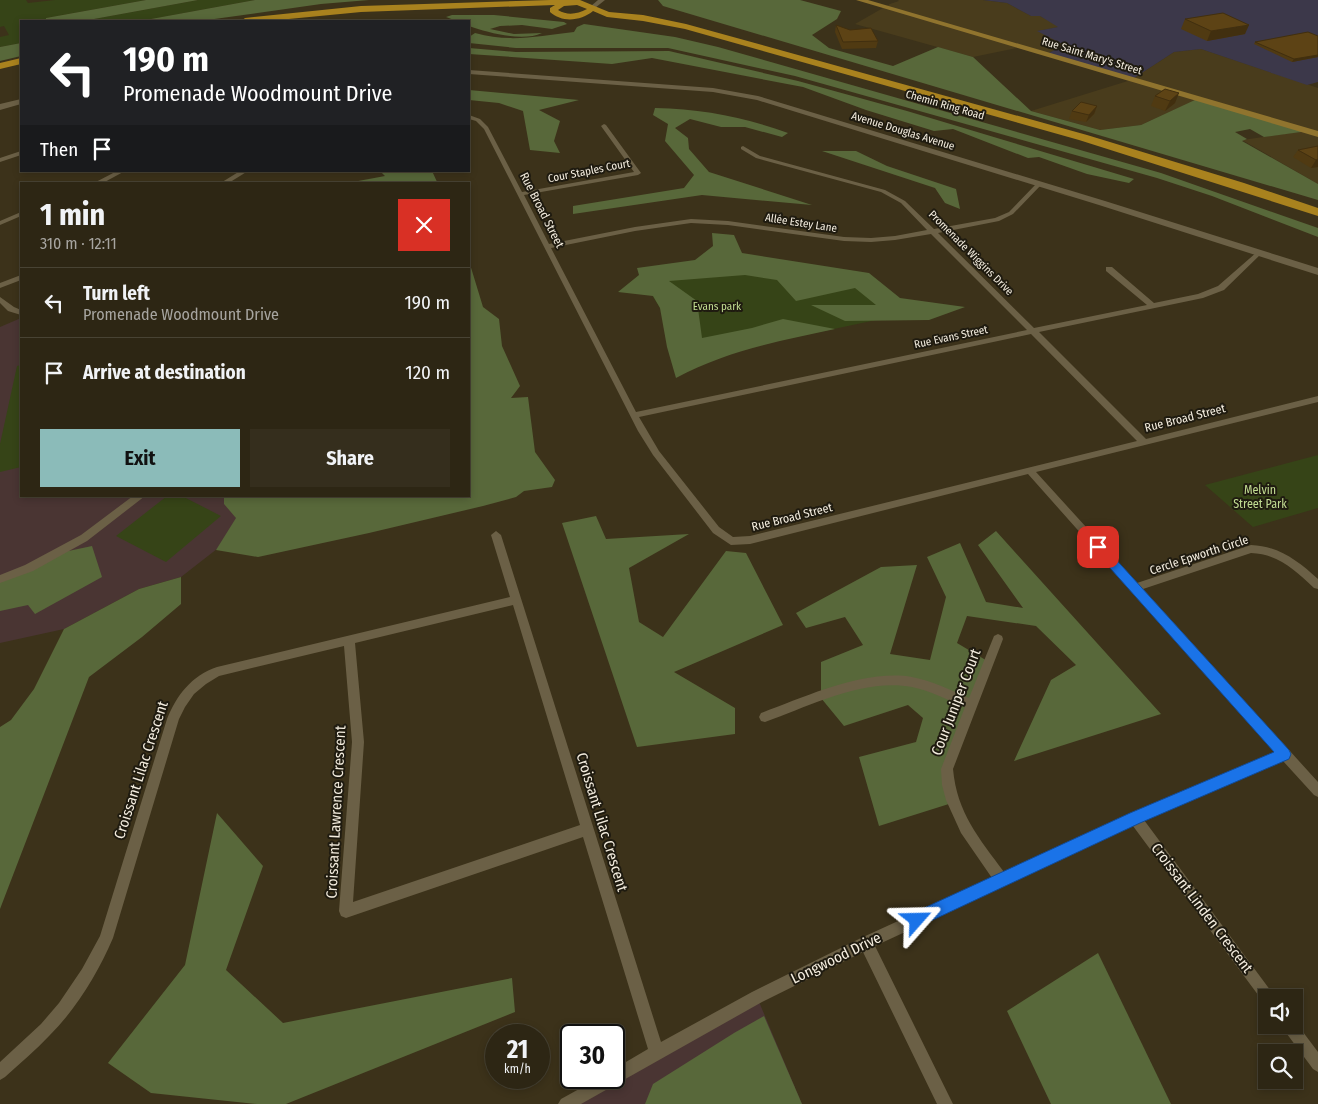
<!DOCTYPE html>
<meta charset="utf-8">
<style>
:root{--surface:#2d2614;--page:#352e1d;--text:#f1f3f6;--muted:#a7a5a0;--line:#484334;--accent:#8bbbb9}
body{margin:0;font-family:"Fira Sans Condensed",sans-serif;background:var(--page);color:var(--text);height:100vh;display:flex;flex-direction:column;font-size:19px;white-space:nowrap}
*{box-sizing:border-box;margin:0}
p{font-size:16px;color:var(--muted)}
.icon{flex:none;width:28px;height:28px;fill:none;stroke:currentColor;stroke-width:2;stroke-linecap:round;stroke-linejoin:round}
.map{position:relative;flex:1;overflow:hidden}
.panel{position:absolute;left:20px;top:182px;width:450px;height:315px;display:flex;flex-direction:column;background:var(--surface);border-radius:0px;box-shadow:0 2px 8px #0003,0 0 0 1px var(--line)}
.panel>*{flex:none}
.hud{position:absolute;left:20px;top:20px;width:450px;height:152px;border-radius:0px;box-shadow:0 2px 8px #0003,0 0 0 1px var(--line);background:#202124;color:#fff;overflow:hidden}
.tools{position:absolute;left:1258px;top:989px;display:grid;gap:10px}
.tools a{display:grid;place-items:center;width:45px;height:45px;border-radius:0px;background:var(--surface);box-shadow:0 2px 8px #0003,0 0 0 1px var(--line);font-size:25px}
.speed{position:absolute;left:485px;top:1024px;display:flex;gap:10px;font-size:25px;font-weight:700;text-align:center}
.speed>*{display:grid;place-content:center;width:65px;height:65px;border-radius:50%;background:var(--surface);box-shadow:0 2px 8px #0003,0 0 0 1px var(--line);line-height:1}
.speed small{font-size:12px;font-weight:400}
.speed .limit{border:2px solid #111;border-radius:8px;background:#fff;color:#111}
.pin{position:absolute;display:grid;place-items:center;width:42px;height:42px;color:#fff;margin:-21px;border-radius:10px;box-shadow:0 2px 8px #0006}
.me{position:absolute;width:55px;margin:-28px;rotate:65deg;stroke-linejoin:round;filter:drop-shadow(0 0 4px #0008)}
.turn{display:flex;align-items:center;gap:18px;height:105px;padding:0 20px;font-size:22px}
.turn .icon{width:65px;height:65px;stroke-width:2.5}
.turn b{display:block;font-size:35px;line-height:42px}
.then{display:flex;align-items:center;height:48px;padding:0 20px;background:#0003;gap:10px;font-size:19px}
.round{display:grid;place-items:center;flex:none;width:52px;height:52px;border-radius:0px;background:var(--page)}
.headline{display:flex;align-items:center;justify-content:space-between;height:85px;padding:0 20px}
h1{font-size:30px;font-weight:700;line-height:38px}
.primary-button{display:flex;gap:10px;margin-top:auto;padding:10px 20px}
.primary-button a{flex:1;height:58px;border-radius:0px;background:var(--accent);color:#111;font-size:20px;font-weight:700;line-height:58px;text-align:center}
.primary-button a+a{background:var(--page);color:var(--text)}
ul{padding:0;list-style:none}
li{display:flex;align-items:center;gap:15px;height:70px;padding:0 20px;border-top:1px solid var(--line)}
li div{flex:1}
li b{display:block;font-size:19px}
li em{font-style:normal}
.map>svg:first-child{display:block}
.built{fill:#493c1c}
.industrial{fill:#3c384a}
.education{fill:#4a3533}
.green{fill:#364417}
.forest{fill:#58683a}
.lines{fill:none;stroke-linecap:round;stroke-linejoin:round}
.street{fill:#6b6046;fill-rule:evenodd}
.secondary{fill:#6b6046;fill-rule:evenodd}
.primary{fill:#90742e;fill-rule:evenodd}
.highway{fill:#a9821e;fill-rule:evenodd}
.wall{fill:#503a12}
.shaded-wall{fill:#412f0f}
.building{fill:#5d4315;stroke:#412f0f}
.route{fill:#1a73e8;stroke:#114b97}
.labels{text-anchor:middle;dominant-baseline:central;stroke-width:4;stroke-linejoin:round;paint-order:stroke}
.far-street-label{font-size:11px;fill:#f4eddf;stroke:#1f1b10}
.far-park-label{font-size:11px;fill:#c2dc92;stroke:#1f1b10}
.street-label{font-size:12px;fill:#f4eddf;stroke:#1f1b10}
.park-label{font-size:12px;fill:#c2dc92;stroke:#1f1b10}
.near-street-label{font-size:15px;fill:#f4eddf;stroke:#1f1b10}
</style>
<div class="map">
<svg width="1318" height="1104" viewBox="0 0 1318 1104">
<rect width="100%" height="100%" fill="#3c321a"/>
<g class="built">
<path d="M898 0H983L1007 3 1031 16H1040L1055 24 1059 27 1038 31 1064 45 1047 54 1022 47 973 57 855 24 890 4 899 1Z"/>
<path d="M1201 49 1318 88V184L1242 140 1306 131 1198 99 1141 125 1100 130 1031 111 1131 80 1174 52Z"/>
</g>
<path class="industrial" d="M983 0H1318V82L1307 85 1201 49 1174 52 1131 80 1047 54 1064 45 1037 31 1058 27 1040 16H1031L1007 3Z"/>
<g class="education">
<path d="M21 318V496H277L249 524 181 577 139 589 64 629 0 643V327Z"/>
<path d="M757 997 802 1104H566L614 1078Z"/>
</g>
<g class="green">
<path d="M0 0H26L28 3 55 0H146L46 18V21H21V43L0 47V37L9 35 4 26 0 27Z"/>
<path d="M198 0H255L140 21H83Z"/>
<path d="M696 260 860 282 895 316 693 359 639 275Z"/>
<path d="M21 365V467L0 472V444L17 366Z"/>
<path d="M1318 455V508L1253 527 1205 485Z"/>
<path d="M167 496H182L221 516 166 562 116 536Z"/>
</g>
<g class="forest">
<path d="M146 0H198L83 21H46V18Z"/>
<path d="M255 0H369L321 4 200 21H140Z"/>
<path d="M658 0H800L841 11 837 19 812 35 829 48 893 66 938 47 973 57 1031 111 1100 130 1141 125 1197 99 1308 131 1264 137 1250 129 1235 132 1247 139 1242 141 1318 184V200L663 6Z"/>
<path d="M452 15H494L564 22 567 24 552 29 522 25 500 26 490 29 514 34 542 33C523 42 489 33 469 26V21H457L446 17Z"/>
<path d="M584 24 675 37 718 47 1161 173 1318 228V237L1212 196 1157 178 795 76 668 48H516L469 43V37L475 33C511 43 538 36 574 32L577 27Z"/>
<path d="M21 43V56L0 61V47Z"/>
<path d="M469 48 516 52 669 51 798 81 907 111 1134 179 1129 183 1087 174 1039 157 1028 158 953 129 934 131 866 110 803 87 652 58 612 64 469 54Z"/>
<path d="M469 90 579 100 539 110 560 121 554 141 560 153 530 150 523 111 499 103 469 100Z"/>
<path d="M655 108C703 109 744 117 788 133L782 137 745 127H721L690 119 675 128 688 138 689 149 709 172 812 205 702 195 573 214V206L684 188 694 175 665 141 668 124 653 115Z"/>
<path d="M822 151H856L887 166 956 189 960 209 945 203 935 188Z"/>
<path d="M380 171H432L438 184H342L385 176Z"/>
<path d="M712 233 734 235 742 253 869 273 900 298 965 307 929 320 845 321 811 305H876L855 288 796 301 777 280 745 275 669 281 697 301 702 338 752 328 783 319 835 329C779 341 726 351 676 378L667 347 660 308 653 296 618 292 639 275 637 268 695 260 713 246Z"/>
<path d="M469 261 483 307 499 319 502 346 520 386 511 398 528 397 535 452 555 480 552 487 524 491 516 497 483 506 369 533 258 557 216 550 236 518 224 504V496H469Z"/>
<path d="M596 516 606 539 689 534 629 568 639 622 663 637 726 551 746 553 783 625 674 672 735 708V734L637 747 562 523Z"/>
<path d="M996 531 1161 714 1014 761 1051 680 1076 665 1036 626 967 616 957 643 989 662 947 769 952 803 879 826 859 757 916 742 923 718 908 705 844 726 821 698V662L863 645 845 617 806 628 796 613 881 567 917 565 890 654 930 660 946 597 927 557 960 543 986 602 1023 608 978 545Z"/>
<path d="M92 546 102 577 35 614 28 605 0 611V579L59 553Z"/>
<path d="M181 577V604L142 637 89 677 0 909V727L11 720 34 689 64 629 139 589Z"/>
<path d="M217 813 263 866 226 970 283 1023 512 978 515 1012 286 1104H257L151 1093 108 1063 185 965Z"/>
<path d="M1098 953 1171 1104H1051L1007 1011Z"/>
<path d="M764 1016 802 1104H645L653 1084 734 1033Z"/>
</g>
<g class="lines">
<g class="street">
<path d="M469 115 480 119 488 127 522 192 634 172 601 126 604 124 606 125 641 173 638 175 524 195 549 244 635 227 691 219 728 221 844 237 871 238 895 236 927 230 901 203 881 192 756 158 741 149V147L743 146 760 156 885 190 905 201 934 229 995 218 1009 212 1037 183H1041V185L1013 214 999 221 938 233 1034 328 1147 305 1106 271V267H1112L1154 303 1198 294 1218 286 1257 252H1261V254L1224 290 1203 298 1039 332 1146 439 1318 396V402L1036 472 1137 583 1251 545C1279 546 1298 561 1318 579V589L1314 588C1295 570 1278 554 1251 553L1143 589 1318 782V797L1314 795 1283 761 1144 820 1276 998H1266V1004L1264 1003 1133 826 875 946 953 1104H937L863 952 762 1002 581 1104H558L561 1099 599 1078H614V1069L648 1049 583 837 346 918 341 916 339 911 352 742 344 646 219 676 206 684 194 694 185 707 179 719 113 938C98 973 77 1008 50 1035 36 1050 20 1063 5 1077L0 1080V1062L41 1024 59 1003 82 969 100 936 167 719C177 695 191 676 217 667L510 597 491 535 496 531 501 535 661 1042 752 992 861 938 992 878 961 833 946 800 942 785 941 769 965 707C948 700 931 691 912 687 863 678 810 706 765 722L761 721 759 717 761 713C805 697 864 669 912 677 932 681 951 690 969 698L994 636 998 634 1002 636 1003 639 953 769C957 813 979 838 1004 872L1131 814 1275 752 1028 474 750 544 731 545 713 533 653 455 638 431 484 129 476 121 469 119ZM691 223 728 225 844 241 871 242 895 240 931 234 1027 330 636 412 551 248 635 231ZM1031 334 1137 441 750 536 733 537 719 527 659 451 639 417ZM513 605 580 825 353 902 364 742 355 643Z"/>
<path d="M21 151V155L0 162V158Z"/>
<path d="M117 171H125L101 184H92Z"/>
<path d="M240 171H248L227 184H219Z"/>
<path d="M21 212V216L0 225V221Z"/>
<path d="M21 275V280L0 288V283Z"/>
<path d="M0 297 14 307 21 310V315L8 311 0 303Z"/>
<path d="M133 496H145L87 541 33 571 0 583V575L25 565 81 535Z"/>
<path d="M1294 1020 1318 1052V1072L1313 1069 1284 1030 1282 1025H1294Z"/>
</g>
<g class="secondary">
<path d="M598 0H605L595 8H591V6Z"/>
<path d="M469 70 713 88 758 96 1105 201 1318 268V275L1099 205 757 100 713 92 469 74Z"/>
<path d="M21 99V104L0 110V104Z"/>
</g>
<path class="primary" d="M856 0H868L1318 131V137Z"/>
<g class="highway">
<path d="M550 0H580L609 12 643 15 686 24 1087 135 1244 183 1318 208V216L1079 140 685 29 643 21 607 17 593 11C581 21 562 23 550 12V8L555 5 361 12 268 21H241L245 18 361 6ZM577 5 587 9C577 14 568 16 558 10L564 6Z"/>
<path d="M21 58V64L0 69V63Z"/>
</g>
</g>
<g class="wall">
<path d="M1185 19 1245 34 1207 41 1181 29Z"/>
<path d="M836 25 878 41 876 48 842 49 835 32Z"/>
<path d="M1318 36V57L1292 62 1254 44 1255 42Z"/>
<path d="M1165 89 1175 103 1165 111 1151 106 1155 96Z"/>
<path d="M1097 106 1094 114 1086 122 1069 119 1072 111Z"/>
<path d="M1318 146V167L1311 168 1293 157 1298 150Z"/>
</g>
<g class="shaded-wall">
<path d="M1249 25 1245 34 1207 41 1211 31Z"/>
<path d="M1318 55V57L1292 62 1294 59Z"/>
<path d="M1179 93 1175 103 1165 111 1170 101Z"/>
<path d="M1097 106 1094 114 1086 122 1089 115Z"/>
<path d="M1318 159V167L1311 168 1316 160Z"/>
</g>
<g class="building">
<path d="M1223 13 1249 25 1211 31 1185 19Z"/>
<path d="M836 25 850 30 871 28 878 41 843 42Z"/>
<path d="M1308 32 1318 36V55L1294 59 1255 42Z"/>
<path d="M1165 89 1179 93 1170 101 1155 96Z"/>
<path d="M1081 102 1097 106 1089 115 1072 111Z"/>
<path d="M1318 146V159L1316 160 1298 150Z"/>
</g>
<path class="route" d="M1098 543 1102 544 1289 750 1291 754 1289 759 1140 823 922 925 917 928 911 925 909 920 911 914 1130 813 1274 752 1094 550 1093 547 1094 544Z"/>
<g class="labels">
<g class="far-street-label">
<text transform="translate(1092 56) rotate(17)">Rue Saint Mary's Street</text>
<text transform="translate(945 105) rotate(16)">Chemin Ring Road</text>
<text transform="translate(903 131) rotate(17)">Avenue Douglas Avenue</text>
<text transform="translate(589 171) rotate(-11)">Cour Staples Court</text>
<text transform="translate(801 223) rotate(9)">Allée Estey Lane</text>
<text transform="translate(971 253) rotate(45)">Promenade Wiggins Drive</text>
<text transform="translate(951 337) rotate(-12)">Rue Evans Street</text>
</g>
<g class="far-park-label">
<text x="717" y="306">Evans park</text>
</g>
<g class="street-label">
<text transform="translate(542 210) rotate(63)">Rue Broad Street</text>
<text transform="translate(1185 418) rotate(-14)">Rue Broad Street</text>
<text transform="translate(792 517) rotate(-14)">Rue Broad Street</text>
<text transform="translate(1199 555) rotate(-18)">Cercle Epworth Circle</text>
</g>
<g class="park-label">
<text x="1260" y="490">Melvin<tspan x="1260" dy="14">Street Park</tspan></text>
</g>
<g class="near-street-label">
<text transform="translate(956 702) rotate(-69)">Cour Juniper Court</text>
<text transform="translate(141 770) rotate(-72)">Croissant Lilac Crescent</text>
<text transform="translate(336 812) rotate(-87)">Croissant Lawrence Crescent</text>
<text transform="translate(602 822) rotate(73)">Croissant Lilac Crescent</text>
<text transform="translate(1202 908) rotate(53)">Croissant Linden Crescent</text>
<text transform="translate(836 958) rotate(-26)">Longwood Drive</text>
</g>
</g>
</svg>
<div class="tools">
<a><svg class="icon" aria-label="sound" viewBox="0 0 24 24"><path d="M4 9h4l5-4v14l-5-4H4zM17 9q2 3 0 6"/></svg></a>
<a><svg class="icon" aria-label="search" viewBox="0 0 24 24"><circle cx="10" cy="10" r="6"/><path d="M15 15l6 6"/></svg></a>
</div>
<div class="speed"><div>21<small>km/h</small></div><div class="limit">30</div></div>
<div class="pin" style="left:1098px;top:547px;background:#d93025"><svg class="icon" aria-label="arrive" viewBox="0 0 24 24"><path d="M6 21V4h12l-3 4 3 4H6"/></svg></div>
<svg class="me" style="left:917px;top:920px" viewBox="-20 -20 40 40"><path d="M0-17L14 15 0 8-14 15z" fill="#1a73e8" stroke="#fff" stroke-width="4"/></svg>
<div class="hud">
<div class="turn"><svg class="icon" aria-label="left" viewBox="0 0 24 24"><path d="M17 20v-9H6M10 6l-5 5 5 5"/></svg><div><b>190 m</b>Promenade Woodmount Drive</div></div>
<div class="then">Then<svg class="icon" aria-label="arrive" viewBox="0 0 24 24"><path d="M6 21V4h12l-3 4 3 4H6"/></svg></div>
</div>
<section class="panel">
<div class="headline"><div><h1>1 min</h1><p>310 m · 12:11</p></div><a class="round" style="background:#d93025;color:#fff"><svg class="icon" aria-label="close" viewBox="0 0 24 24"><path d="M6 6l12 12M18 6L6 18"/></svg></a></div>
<ul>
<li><svg class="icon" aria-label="left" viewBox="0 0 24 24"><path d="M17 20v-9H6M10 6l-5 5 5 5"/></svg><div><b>Turn left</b><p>Promenade Woodmount Drive</p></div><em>190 m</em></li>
<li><svg class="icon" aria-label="arrive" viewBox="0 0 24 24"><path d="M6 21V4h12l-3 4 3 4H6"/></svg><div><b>Arrive at destination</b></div><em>120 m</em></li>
</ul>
<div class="primary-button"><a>Exit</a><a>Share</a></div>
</section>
</div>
